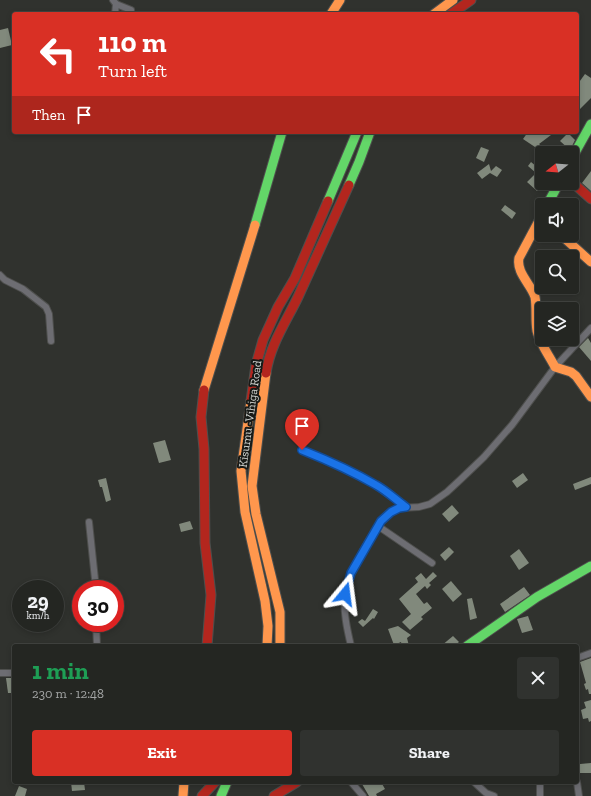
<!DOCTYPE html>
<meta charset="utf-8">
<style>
:root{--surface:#242622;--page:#30322f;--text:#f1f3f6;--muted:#a3a5a5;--line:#414340;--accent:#d93025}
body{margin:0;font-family:"Zilla Slab",serif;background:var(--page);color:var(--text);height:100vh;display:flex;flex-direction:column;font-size:15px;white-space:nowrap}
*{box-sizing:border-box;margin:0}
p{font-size:13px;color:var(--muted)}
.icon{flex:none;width:22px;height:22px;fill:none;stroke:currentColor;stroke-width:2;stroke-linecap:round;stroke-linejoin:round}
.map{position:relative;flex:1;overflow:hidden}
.drawer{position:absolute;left:12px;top:644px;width:567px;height:140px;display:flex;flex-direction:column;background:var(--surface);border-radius:4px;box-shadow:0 2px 6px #0003,0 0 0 1px var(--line)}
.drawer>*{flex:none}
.guide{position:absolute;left:12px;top:12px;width:567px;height:122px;border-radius:4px;box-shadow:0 2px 6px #0003,0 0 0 1px var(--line);background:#d93025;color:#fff;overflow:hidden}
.needle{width:26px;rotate:253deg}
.tools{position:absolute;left:535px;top:146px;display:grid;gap:8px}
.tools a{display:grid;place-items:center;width:44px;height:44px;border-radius:4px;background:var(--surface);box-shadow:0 2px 6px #0003,0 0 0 1px var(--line);font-size:20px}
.speed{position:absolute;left:12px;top:580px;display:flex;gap:8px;font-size:20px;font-weight:700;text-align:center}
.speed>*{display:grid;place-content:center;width:52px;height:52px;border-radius:50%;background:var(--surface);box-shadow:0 2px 6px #0003,0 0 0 1px var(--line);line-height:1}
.speed small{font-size:10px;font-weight:400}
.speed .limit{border:6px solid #d22;background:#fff;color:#111}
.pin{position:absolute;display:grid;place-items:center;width:34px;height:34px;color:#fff;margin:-41px -17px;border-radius:50% 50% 50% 0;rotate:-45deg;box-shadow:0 0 4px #0007}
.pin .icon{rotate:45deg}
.me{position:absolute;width:44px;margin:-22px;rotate:16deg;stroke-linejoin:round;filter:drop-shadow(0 0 3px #0008)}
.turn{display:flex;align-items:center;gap:14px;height:84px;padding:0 20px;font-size:18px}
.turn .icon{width:52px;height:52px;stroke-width:2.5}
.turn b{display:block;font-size:28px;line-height:34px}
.then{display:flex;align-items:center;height:38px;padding:0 20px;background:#0003;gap:8px;font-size:15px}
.round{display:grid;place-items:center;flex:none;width:42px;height:42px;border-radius:4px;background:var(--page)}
.summary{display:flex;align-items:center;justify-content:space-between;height:68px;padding:0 20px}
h1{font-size:24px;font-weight:700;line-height:30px;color:#1e9e55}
.cta{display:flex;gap:8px;margin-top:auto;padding:8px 20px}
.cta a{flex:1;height:46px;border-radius:4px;background:var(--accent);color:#fff;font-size:16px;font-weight:700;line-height:46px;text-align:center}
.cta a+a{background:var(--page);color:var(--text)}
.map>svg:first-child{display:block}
.building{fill:#81897c}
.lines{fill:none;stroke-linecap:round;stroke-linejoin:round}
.street-casing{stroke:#4e4f4d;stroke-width:8}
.fast-casing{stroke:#4e4f4d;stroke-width:11}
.slow-casing{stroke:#4e4f4d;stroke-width:11}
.jam-casing{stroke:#4e4f4d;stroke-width:11}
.street{stroke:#6d6d72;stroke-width:6}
.fast{stroke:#63d668;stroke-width:9}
.slow{stroke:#ff974d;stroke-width:9}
.jam{stroke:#b3261e;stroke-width:9}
.route-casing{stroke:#114b97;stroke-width:10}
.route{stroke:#1a73e8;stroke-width:7}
.labels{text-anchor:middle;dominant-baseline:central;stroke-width:4;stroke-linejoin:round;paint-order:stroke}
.street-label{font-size:12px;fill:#d4d7d3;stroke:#181a17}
</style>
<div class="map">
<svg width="591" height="796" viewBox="0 0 591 796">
<rect width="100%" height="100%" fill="#30322e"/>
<g class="building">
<path d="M8 28 12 45 0 48V30Z"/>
<path d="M585 74 591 78V98L577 112V85Z"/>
<path d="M528 132H555L539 144 548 152 547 153H542V156L537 151 538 149 523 139Z"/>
<path d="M568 133 575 140 570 150 560 141Z"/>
<path d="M481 147 489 150 484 162 476 158Z"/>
<path d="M531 162 542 171V186L537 191 527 182 536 173 528 166Z"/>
<path d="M489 164 491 171 496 166 502 170 497 177 490 173 482 179 477 173Z"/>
<path d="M591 171V191L582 183Z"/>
<path d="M505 205 516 213 512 219 501 210Z"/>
<path d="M588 338 591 343V361L579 347Z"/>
<path d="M165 440 171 460 159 463 153 443Z"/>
<path d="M523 473 528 480 517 488 512 481Z"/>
<path d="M591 477V484L575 490 573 484Z"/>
<path d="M106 478 111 500 106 502 102 487H100L98 480Z"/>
<path d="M452 505 459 513 449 522 442 514Z"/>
<path d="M190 521 193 529 181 532 179 524Z"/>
<path d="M449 547 454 552 445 561 440 555Z"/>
<path d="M519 549 529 563 519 570 510 556Z"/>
<path d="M433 572 437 576 429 583 431 585 427 589 425 586 416 594 424 604 427 602 432 608 421 617 423 619 410 630 402 622 411 614 399 599 418 582 415 578 421 573 426 579Z"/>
<path d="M451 581 462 594 453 602 442 589Z"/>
<path d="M524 587 530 595 505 612 500 604Z"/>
<path d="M472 598 477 618 470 620 467 599Z"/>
<path d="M373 609 378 612 374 619 373 618 363 627 358 622 362 619 365 621Z"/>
<path d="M528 616 533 630 522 633 517 619Z"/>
<path d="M398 626 411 635 407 638 409 646H402L401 642 394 645 388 629Z"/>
<path d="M453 636 459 642 454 646H441Z"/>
<path d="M591 658V694H589L588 689 586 690 584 684 586 683 580 662Z"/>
<path d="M6 678H14V693H8Z"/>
<path d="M591 700V721L589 722 588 718 583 719 581 710 586 708 584 702Z"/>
<path d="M591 763V773H580V764Z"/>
<path d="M71 782H84L85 790 72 791Z"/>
<path d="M365 782H381L385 789 376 794 377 796H369L362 784Z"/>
<path d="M19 786 27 789 25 796H15Z"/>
</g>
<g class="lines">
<g class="street-casing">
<g id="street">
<path d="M113 0 116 4 131 10"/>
<path d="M115 14 116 4"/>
<path d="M0 275 5 280 23 289 46 307 49 314 51 341"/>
<path d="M302 450 345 468 377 486 406 507"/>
<path d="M89 522 96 589"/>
<path d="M378 526 432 563"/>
<path d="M96 623 97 646"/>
<path d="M351 646C347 629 343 611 345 593 348 573 370 539 381 521L387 515 399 508 419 507 430 504 447 492 461 479 484 457 512 425 555 367 591 328"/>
<path d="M577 658 591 653"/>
<path d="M0 673H14"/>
<path d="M351 782 363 796"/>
<path d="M474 782 486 793 494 796"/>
<path d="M540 782V796"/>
<path d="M577 782 579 796"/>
</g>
</g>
<g class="fast-casing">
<g id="fast">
<path d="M572 158 591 124"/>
<path d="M349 185 359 162 370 132"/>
<path d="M328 201 357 132"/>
<path d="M547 205 559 183"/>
<path d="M255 225 282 132"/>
<path d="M467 646 537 597 591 566"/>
<path d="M221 796 227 782"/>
</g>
</g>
<g class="slow-casing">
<g id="slow">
<path d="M331 14 340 0"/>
<path d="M434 14 453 0"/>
<path d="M542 215 519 258C516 273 531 284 535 297 537 308 535 320 537 331 540 344 549 355 555 367L571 372 576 376 591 397"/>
<path d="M561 235 591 262"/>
<path d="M266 373 252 486 256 514 280 612V646"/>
<path d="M204 390 255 225"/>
<path d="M251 401 241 471 245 512 265 601 268 626 267 646"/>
<path d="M183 796 184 782"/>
</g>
</g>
<g class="jam-casing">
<g id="jam">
<path d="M451 14 471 0"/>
<path d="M572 182 591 199"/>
<path d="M266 373C270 345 286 322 298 297 315 260 332 222 349 185"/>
<path d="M204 390 201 417 204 449 205 543 211 595 207 646"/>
<path d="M251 401 256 365 263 340 278 307 295 278 328 201"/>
<path d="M202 796 215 782"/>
<path d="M274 796 297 782"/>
</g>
</g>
<use href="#street" class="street"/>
<use href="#fast" class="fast"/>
<use href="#slow" class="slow"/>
<use href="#jam" class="jam"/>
</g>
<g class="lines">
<g class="route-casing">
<path id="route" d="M302 450C327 460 352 471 376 485 387 491 396 500 406 507L399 508 391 512 381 521 351 573 345 594"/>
</g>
<use href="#route" class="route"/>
</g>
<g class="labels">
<g class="street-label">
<text transform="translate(250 414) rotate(-82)">Kisumu -Vihiga Road</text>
</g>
</g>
</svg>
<div class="tools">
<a><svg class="needle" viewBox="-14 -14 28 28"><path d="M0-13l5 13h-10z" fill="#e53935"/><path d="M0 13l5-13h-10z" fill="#a3a5a5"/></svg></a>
<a><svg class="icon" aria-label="sound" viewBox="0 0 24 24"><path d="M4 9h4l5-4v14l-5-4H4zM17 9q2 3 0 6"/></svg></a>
<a><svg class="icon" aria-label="search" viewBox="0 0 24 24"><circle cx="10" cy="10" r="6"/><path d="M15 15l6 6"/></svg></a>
<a><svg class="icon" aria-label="layers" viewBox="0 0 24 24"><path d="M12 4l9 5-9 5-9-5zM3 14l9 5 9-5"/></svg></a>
</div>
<div class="speed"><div>29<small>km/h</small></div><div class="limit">30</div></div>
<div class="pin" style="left:302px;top:450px;background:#d93025"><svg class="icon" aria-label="arrive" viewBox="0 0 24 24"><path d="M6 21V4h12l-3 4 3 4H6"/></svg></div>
<svg class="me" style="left:345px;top:594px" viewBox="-20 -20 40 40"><path d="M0-17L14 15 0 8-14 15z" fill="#1a73e8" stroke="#fff" stroke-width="4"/></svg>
<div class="guide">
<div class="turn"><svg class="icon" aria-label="left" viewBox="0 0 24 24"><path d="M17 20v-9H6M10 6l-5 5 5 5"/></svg><div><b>110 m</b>Turn left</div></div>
<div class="then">Then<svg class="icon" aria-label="arrive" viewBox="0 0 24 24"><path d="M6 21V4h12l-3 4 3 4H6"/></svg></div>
</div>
<section class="drawer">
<div class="summary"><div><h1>1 min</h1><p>230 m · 12:48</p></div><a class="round"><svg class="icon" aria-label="close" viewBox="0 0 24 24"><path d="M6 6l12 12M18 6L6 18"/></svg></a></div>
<div class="cta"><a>Exit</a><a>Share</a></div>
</section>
</div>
